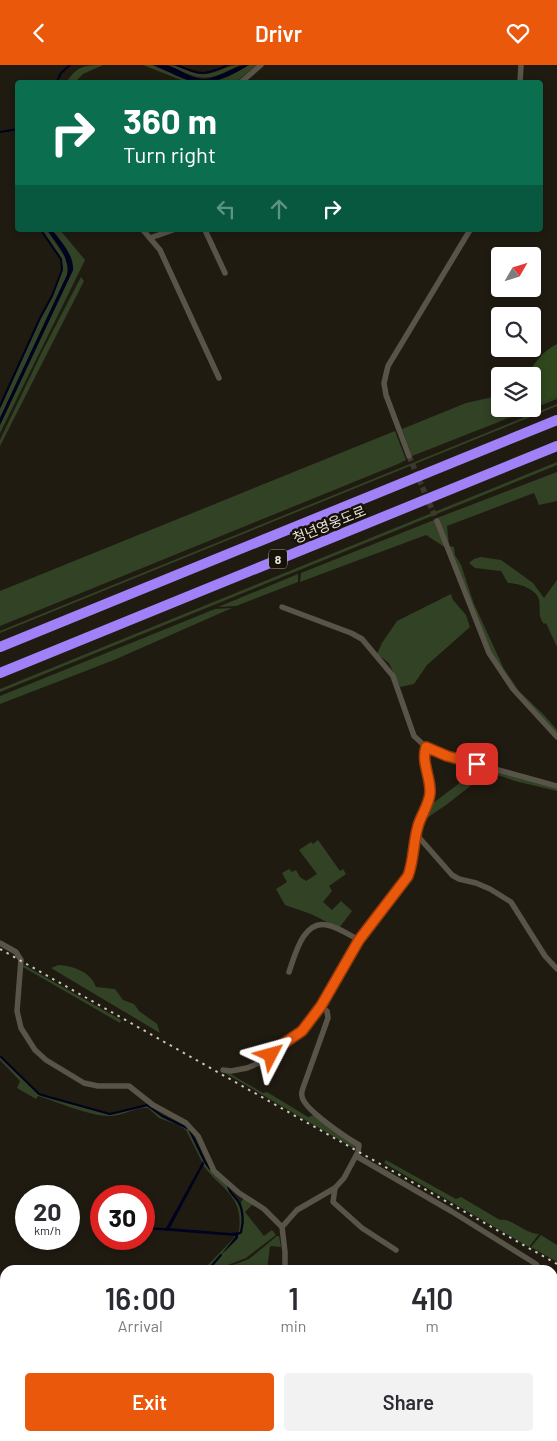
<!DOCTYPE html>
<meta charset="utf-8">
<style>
:root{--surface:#fff;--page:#f2f2f3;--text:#2b2b33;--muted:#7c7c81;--accent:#ea580c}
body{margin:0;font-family:Barlow,"Noto Sans KR",sans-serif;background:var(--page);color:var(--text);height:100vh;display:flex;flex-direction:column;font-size:19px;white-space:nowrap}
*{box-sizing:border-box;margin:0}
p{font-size:16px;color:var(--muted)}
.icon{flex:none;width:28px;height:28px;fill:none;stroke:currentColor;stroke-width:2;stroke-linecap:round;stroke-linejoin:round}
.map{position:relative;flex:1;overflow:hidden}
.sheet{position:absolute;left:0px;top:1200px;width:558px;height:176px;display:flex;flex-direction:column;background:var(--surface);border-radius:15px 15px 0 0;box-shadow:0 2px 8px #0003}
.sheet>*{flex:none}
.banner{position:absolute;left:15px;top:15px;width:528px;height:152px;border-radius:5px;box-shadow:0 2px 8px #0003;background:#0b6e4f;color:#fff;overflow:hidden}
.needle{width:32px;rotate:51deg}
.buttons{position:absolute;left:491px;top:182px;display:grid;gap:10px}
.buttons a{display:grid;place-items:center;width:50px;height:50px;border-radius:5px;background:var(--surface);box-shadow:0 2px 8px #0003;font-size:25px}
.speed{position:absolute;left:15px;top:1120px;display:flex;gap:10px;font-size:25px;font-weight:700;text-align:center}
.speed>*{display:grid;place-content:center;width:65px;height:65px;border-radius:50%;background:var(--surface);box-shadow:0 2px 8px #0003;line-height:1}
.speed small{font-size:12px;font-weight:400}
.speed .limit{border:8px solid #d22;background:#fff;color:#111}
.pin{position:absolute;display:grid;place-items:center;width:42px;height:42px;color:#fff;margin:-21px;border-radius:10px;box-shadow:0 2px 8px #0006}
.me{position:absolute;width:55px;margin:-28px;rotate:51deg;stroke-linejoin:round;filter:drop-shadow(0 0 4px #0008)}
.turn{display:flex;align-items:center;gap:18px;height:105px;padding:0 25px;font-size:22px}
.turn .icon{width:65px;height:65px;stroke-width:2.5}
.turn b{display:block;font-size:35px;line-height:42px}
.lanes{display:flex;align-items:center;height:48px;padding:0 25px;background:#0003;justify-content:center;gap:25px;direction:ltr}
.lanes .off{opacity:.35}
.eta{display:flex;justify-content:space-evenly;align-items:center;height:85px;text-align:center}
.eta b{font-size:30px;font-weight:600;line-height:35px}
.cta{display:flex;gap:10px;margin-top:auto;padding:10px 25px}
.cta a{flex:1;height:58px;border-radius:5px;background:var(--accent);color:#fff;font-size:20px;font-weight:600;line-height:58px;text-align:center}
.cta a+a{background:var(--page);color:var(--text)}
header{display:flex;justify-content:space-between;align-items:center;height:65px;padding:0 25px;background:var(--accent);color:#fff;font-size:22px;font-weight:600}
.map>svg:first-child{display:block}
.green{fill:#314225}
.forest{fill:#2f471c}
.water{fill:#00021f}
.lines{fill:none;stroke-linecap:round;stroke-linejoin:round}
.stream{stroke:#00021f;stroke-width:2}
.minor-tunnel{stroke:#3e392f;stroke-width:5.5;stroke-dasharray:5.5 3;stroke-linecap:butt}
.minor{stroke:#595448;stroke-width:5.5}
.motorway{stroke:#a181f8;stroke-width:10}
.rail{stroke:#cac7c0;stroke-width:2;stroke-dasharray:2.5 5;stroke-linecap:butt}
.route-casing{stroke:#983908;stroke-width:12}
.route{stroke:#ea580c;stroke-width:9}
.labels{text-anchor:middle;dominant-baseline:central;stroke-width:5;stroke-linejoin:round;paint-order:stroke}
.shield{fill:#171208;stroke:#a7a49c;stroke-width:1}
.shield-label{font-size:12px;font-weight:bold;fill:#e5e2db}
.street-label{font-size:14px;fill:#e5e2db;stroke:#171208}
</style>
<header><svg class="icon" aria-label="back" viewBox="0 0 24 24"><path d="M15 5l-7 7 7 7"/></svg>Drivr<svg class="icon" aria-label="heart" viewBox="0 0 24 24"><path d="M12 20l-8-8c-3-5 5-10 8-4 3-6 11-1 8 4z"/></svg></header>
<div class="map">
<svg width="557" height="1376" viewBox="0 0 557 1376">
<rect width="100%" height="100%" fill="#201b11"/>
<g class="green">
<path d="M103 0 83 9 75 17 66 18C77 1 84 0 103 0Z"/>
<path d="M143 0H153L195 17H186Z"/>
<path d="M168 0C181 0 193 11 206 9 218 8 226 0 240 0 204 18 203 16 168 0Z"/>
<path d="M249 0H257L236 17 210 18 229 11Z"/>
<path d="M42 165H47L65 192 68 204 67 210 0 353V344L41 253 53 231 63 203 61 193Z"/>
<path d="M52 165H60L85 195 0 368V360L73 205 69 190Z"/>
<path d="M81 212 84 216 0 381V375L42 287Z"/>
<path d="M493 332 504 354 528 344H532L533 342 557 332V334L412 391 402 364 466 338Z"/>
<path d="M557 339V341L0 568V566Z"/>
<path d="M395 366 406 395 398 399 0 561V526Z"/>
<path d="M557 397V400L0 627V624Z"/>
<path d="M557 407V436L539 440 534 428 447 461 449 481 454 482 455 490 461 500 474 539 504 604 519 626 544 650 557 665V671L514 624 491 588 437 453Z"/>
<path d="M434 455 446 483 426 470 300 517 301 508Z"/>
<path d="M481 492 501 495 533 518 544 533 557 515V582L546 558 544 559C537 550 541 545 539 535 537 524 518 518 508 518L501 506 475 503 469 498 474 494Z"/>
<path d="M298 509V517L236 541 218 542Z"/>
<path d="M451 529 453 535 466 550 470 562 427 600 414 619 400 622 389 598 377 589 382 578 397 556Z"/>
<path d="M232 543 114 595 0 639V631L215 544Z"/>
<path d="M482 701 557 723V726L515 716 492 708H487L446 740 424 755 428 742Z"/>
<path d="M318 775 340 806 343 804 346 809 329 821 332 826 323 837 332 845 341 836 352 846 339 863 311 849 285 840 276 824 287 817 282 808 289 804 292 807 296 805 300 812 306 816 317 809 299 785 311 777 313 779Z"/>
<path d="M24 900 121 955 120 958 23 902Z"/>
<path d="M58 900C73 901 90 906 96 922L115 924 123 935 134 939 139 946 157 959 160 968 51 903Z"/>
<path d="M0 992 41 1031 110 1050 149 1041 162 1052 174 1056 188 1064 207 1101 227 1120 229 1127 239 1138 242 1154 241 1167H239C244 1130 222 1126 203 1100L204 1099 202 1097 186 1065 178 1060 159 1053 148 1043C135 1042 123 1051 110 1051 89 1051 58 1037 38 1031L36 1034 17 1023 20 1016 0 995Z"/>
<path d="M225 1008H229L263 1028 267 1027 308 1052 314 1050 356 1081 355 1084Z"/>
<path d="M386 1095 456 1134 461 1132 500 1155C513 1153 524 1169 539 1169L529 1182 384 1098Z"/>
<path d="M244 1133 253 1139 245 1147 264 1171 272 1165 276 1170 246 1193 215 1205H209L219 1192 206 1205H203L234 1173V1171L230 1170 236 1172 223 1188 238 1173V1170L242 1168 244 1157 241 1137Z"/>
<path d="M541 1170 557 1180V1197L531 1182Z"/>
<path d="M277 1171H279L281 1182 270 1181 267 1205H234L233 1200 249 1194Z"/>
<path d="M230 1371H271L273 1376H226Z"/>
</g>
<g class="forest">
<path d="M557 279V332L533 342 532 311H525C535 299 542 286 557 279Z"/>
<path d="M500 329V344H528L503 354 493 332Z"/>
</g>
<g class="water">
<path d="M153 0C158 0 164 0 169 1 180 4 191 14 203 14 220 14 233 0 249 0 234 9 216 19 197 18 186 16 165 5 153 0Z"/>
<path d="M47 165H52C61 176 74 190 73 205L0 360V353L67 210C71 193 56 178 47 165Z"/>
<path d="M203 1096 204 1099 170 1163 230 1168 241 1167 242 1168 238 1170V1173L221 1190 236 1171 144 1164V1162L166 1163Z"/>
</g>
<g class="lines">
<g class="stream">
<path d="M177 0C201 11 205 10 228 0"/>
<path d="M56 18 61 8 70 0"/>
<path d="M0 67 18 64"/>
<path d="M0 341 40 253 52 231 62 205 61 194 41 165"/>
<path d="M1 992 39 1029 49 1032 110 1049 147 1040 162 1051 187 1063"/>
<path d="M190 1066 205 1097 210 1104"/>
<path d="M228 1121C230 1129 236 1132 239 1138 244 1146 243 1158 241 1167"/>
<path d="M208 1205 221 1190"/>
<path d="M0 1244 5 1246"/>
</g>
<path class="minor-tunnel" d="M409 391 437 456"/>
<g class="minor">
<path d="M240 18 261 0"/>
<path d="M520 18 521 0"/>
<path d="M143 165 160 185 219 313"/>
<path d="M205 165 225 208"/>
<path d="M150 173 173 165"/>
<path d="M409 391 386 330 384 318 388 301 470 165"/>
<path d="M437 456 489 588 513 624 557 672"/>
<path d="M282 542 351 568 362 574 393 611 414 671 426 682 447 691 557 721"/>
<path d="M416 769 452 810 459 814 476 818 490 824 511 837 545 891 557 904"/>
<path d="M0 878 16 887 21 895 17 946 21 963 35 985 46 995 84 1018 98 1021H129L153 1040 186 1058 198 1071 214 1106 239 1128 264 1144 282 1162 285 1187V1205"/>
<path d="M289 907C295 890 303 855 327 860 338 862 349 870 359 875"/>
<path d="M223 1005 231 1006 247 1003 261 997 302 966 321 941"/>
<path d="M356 1091 451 1146 536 1199 540 1205"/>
<path d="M335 1123 333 1137 362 1163 396 1185"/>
<path d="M282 1162 297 1145 335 1123 344 1113 358 1087 359 1080C347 1073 303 1044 302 1031 301 1028 302 1026 303 1023L328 953 327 946 321 941 359 875 408 811C414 795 413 778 418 761 421 750 429 740 430 728 431 712 421 698 426 682"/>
<path d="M0 1288 5 1289"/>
<path d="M552 1307 557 1305"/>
<path d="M0 1370 16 1376"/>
<path d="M215 1371 221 1376"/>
<path d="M296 1371 298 1376"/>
<path d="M110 1376 133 1371"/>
<path d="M464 1376 466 1371"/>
</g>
<g class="motorway">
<path d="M0 582 557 355"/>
<path d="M0 608 557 381"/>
</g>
<path class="rail" d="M0 884 557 1199"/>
</g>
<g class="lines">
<g class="route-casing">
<path id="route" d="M271 990 280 981 302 966 321 941 359 875 408 811C414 795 413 778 418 761 421 750 429 740 430 728 431 712 421 698 426 682L447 691 477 699"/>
</g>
<use href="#route" class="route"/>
</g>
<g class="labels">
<rect class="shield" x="269" y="484.5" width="18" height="19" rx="4"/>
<g class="shield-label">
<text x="278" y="494">8</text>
</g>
<g class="street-label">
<text transform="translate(329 459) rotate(-22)">청년영웅도로</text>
</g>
</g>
</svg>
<div class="buttons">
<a><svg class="needle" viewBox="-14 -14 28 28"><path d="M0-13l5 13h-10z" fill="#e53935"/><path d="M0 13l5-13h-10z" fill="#7c7c81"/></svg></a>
<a><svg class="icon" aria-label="search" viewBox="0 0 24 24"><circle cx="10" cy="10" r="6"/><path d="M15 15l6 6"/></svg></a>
<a><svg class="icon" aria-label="layers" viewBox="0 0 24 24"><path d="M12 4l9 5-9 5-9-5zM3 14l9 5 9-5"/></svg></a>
</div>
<div class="speed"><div>20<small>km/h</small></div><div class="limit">30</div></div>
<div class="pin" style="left:477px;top:699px;background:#d93025"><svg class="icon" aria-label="arrive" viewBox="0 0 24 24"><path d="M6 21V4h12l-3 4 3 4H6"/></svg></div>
<svg class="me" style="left:271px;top:990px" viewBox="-20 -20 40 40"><path d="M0-17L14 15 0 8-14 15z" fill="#ea580c" stroke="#fff" stroke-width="4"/></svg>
<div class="banner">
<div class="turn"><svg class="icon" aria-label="right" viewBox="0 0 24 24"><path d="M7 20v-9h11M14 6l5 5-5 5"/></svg><div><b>360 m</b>Turn right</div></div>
<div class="lanes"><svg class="icon off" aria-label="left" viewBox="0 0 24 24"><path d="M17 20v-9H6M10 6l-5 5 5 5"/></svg><svg class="icon off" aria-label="ahead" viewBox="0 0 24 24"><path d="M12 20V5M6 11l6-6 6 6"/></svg><svg class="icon" aria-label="right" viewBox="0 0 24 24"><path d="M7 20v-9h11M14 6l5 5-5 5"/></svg></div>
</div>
<section class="sheet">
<div class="eta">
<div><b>16:00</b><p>Arrival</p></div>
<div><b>1</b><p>min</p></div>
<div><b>410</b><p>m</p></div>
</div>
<div class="cta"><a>Exit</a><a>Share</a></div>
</section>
</div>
